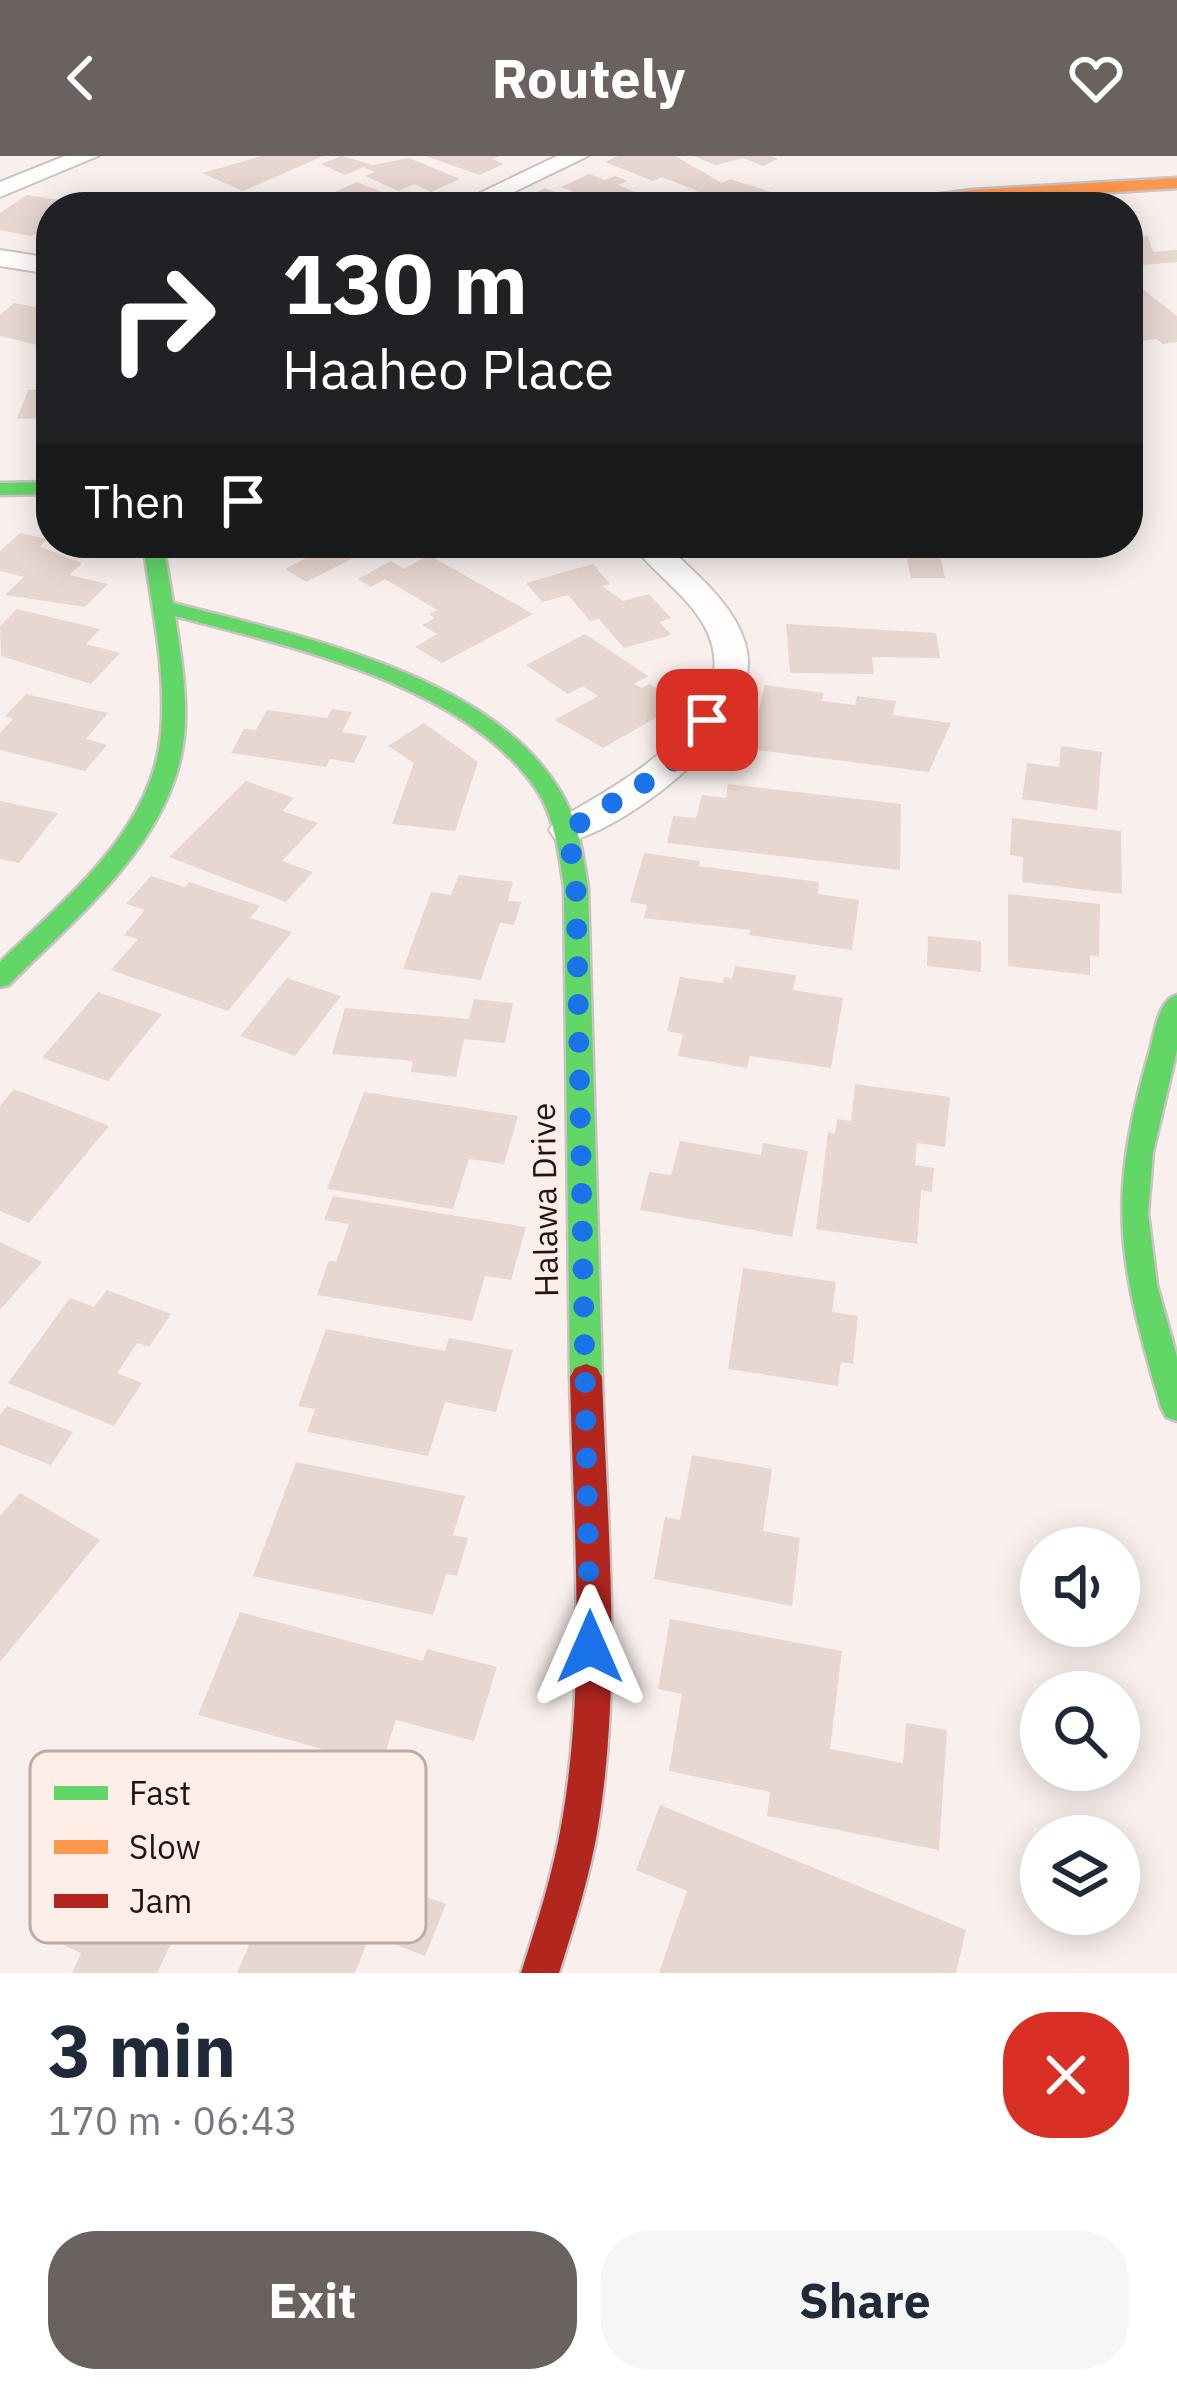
<!DOCTYPE html>
<meta charset="utf-8">
<style>
:root{--surface:#fff;--page:#f6f6f7;--text:#1f2937;--muted:#747a83;--accent:#6a625f}
body{margin:0;font-family:"IBM Plex Sans",sans-serif;background:var(--page);color:var(--text);height:100vh;display:flex;flex-direction:column;font-size:45px;white-space:nowrap}
*{box-sizing:border-box;margin:0}
p{font-size:39px;color:var(--muted)}
.icon{flex:none;width:66px;height:66px;fill:none;stroke:currentColor;stroke-width:2;stroke-linecap:round;stroke-linejoin:round}
.map{position:relative;height:1817px;overflow:hidden}
.drawer{display:flex;flex-direction:column;background:var(--surface);flex:1}
.drawer>*{flex:none}
.hud{position:absolute;left:36px;top:36px;width:1107px;height:366px;border-radius:48px;box-shadow:0 6px 30px #0003;background:#202124;color:#fff;overflow:hidden}
.fabs{position:absolute;left:1020px;top:1371px;display:grid;gap:24px}
.fabs a{display:grid;place-items:center;width:120px;height:120px;border-radius:50%;background:var(--surface);box-shadow:0 6px 30px #0003;font-size:60px}
.pin{position:absolute;display:grid;place-items:center;width:102px;height:102px;color:#fff;margin:-51px;border-radius:24px;box-shadow:0 6px 18px #0006}
.me{position:absolute;width:132px;margin:-66px;rotate:0deg;stroke-linejoin:round;filter:drop-shadow(0 0 9px #0008)}
.turn{display:flex;align-items:center;gap:42px;height:252px;padding:0 48px;font-size:54px}
.turn .icon{width:156px;height:156px;stroke-width:2.5}
.turn b{display:block;font-size:84px;line-height:102px}
.then{display:flex;align-items:center;height:114px;padding:0 48px;background:#0003;gap:24px;font-size:45px}
.round{display:grid;place-items:center;flex:none;width:126px;height:126px;border-radius:48px;background:var(--page)}
.headline{display:flex;align-items:center;justify-content:space-between;height:204px;padding:0 48px}
h1{font-size:72px;font-weight:700;line-height:90px}
.action{display:flex;gap:24px;margin-top:auto;padding:24px 48px}
.action a{flex:1;height:138px;border-radius:48px;background:var(--accent);color:#fff;font-size:48px;font-weight:700;line-height:138px;text-align:center}
.action a+a{background:var(--page);color:var(--text)}
header{display:flex;justify-content:space-between;align-items:center;height:156px;padding:0 48px;background:var(--accent);color:#fff;font-size:54px;font-weight:700}
.map>svg:first-child{display:block}
.building{fill:#e8d6d0}
.lines{fill:none;stroke-linecap:round;stroke-linejoin:round}
.street-casing{stroke:#cbc3c1;stroke-width:4}
.fast-casing{stroke:#cbc3c1;stroke-width:5}
.slow-casing{stroke:#cbc3c1;stroke-width:5}
.jam-casing{stroke:#cbc3c1;stroke-width:5}
.street{fill:#fefdfc;fill-rule:evenodd}
.fast{fill:#63d668;fill-rule:evenodd}
.slow{fill:#ff974d;fill-rule:evenodd}
.jam{fill:#b3261e;fill-rule:evenodd}
.route{stroke:#1a73e8;stroke-width:21;stroke-dasharray:0 37.8}
.labels{text-anchor:middle;dominant-baseline:central;stroke-width:9;stroke-linejoin:round;paint-order:stroke}
.street-label{font-size:33px;fill:#1d1513;stroke:#ffede7}
.key{fill:#ffede7;stroke:#bbaca7;stroke-width:3}
.key-label{font-size:33px;fill:#1d1513}
</style>
<header><svg class="icon" aria-label="back" viewBox="0 0 24 24"><path d="M15 5l-7 7 7 7"/></svg>Routely<svg class="icon" aria-label="heart" viewBox="0 0 24 24"><path d="M12 20l-8-8c-3-5 5-10 8-4 3-6 11-1 8 4z"/></svg></header>
<div class="map">
<svg width="1177" height="1817" viewBox="0 0 1177 1817">
<rect width="100%" height="100%" fill="#f9f0ed"/>
<g class="building">
<path d="M262 0H323L243 35 202 17Z"/>
<path d="M342 0 373 9 409 2 460 23 431 36 414 28 398 35 365 20 375 16 364 11 345 19 321 8Z"/>
<path d="M426 0H500L492 3 504 8 479 19Z"/>
<path d="M618 0H675L722 27 730 23 781 39 756 51 737 43 718 51 689 39 698 35 662 21 653 25 605 6Z"/>
<path d="M693 0H771L778 3 763 10 743 2 716 9Z"/>
<path d="M589 18 605 24 615 20 627 25 618 29 658 45 646 51H612L561 31Z"/>
<path d="M357 26 419 51 310 47Z"/>
<path d="M545 32 581 46 570 51H523L532 47 521 43Z"/>
<path d="M27 39 80 47 51 51V71L31 80 0 74V57Z"/>
<path d="M1148 80 1153 96 1177 94V106L1144 109 1128 95V81Z"/>
<path d="M1141 132 1177 160V186L1163 188 1157 183 1128 187V134Z"/>
<path d="M51 143V177L37 189 0 180V159L14 147 40 152Z"/>
<path d="M28 234H51V262L17 263Z"/>
<path d="M20 377 47 383 40 391 82 407 69 419 108 428 85 451 5 439 24 421 0 415V395Z"/>
<path d="M306 387H365L373 392 306 426 285 413 319 395Z"/>
<path d="M904 390H938L945 422H911Z"/>
<path d="M429 399 533 458 442 507 415 491 437 478 422 469 435 462 429 458 437 454 385 423 371 431 358 423 391 405 404 413Z"/>
<path d="M593 408 610 428 602 430 623 445 649 438 671 462 659 466 671 479 624 492 599 463 590 465 568 439 542 446 526 427Z"/>
<path d="M17 453 100 473 86 488 120 497 91 528 1 500 0 470Z"/>
<path d="M786 468 936 477 940 502 872 501 874 518 790 517Z"/>
<path d="M585 478 648 520 634 528 642 532 650 528 680 548 603 592 555 564 598 540 583 530 568 538 526 509Z"/>
<path d="M765 529 824 537 822 545 855 549 857 540 896 545 893 559 951 567 929 616 749 593Z"/>
<path d="M26 538 108 557 86 583 107 589 85 615 0 594V577L13 563 5 560Z"/>
<path d="M332 553 352 556 342 576 367 580 354 607 330 603 326 611 231 597 244 573 256 574 267 554 327 562Z"/>
<path d="M424 567 478 606 455 675 392 668 414 607 388 590Z"/>
<path d="M1061 590 1102 596 1097 654 1022 643 1027 607 1059 611Z"/>
<path d="M246 625 294 642 282 655 318 667 282 705 313 716 286 746 169 701Z"/>
<path d="M728 628 901 648 900 714 667 687 673 660 696 662 702 639 726 642Z"/>
<path d="M0 645 58 657 19 707 0 703Z"/>
<path d="M1012 662 1121 675 1122 738 1022 726 1023 701 1010 699Z"/>
<path d="M644 697 700 705 699 710 819 726 818 738 859 744 852 794 749 779 750 774 644 762 647 749 630 746Z"/>
<path d="M459 719 513 726 508 745 521 746 514 769 500 767 481 824 403 813 431 736 451 739Z"/>
<path d="M151 720 185 731 189 726 260 750 250 762 292 776 228 855 111 814 138 783 124 779 145 754 126 748Z"/>
<path d="M1008 738 1100 748 1099 801 1090 799V819L1008 810Z"/>
<path d="M928 780 981 785V816L927 810Z"/>
<path d="M735 810 796 819 793 834 843 842 831 912 750 900 747 912 678 900 683 878 667 875 680 821 723 827 724 821 732 822Z"/>
<path d="M287 822 341 840 295 900 240 880Z"/>
<path d="M98 836 162 858 108 925 42 902Z"/>
<path d="M474 843 513 847 505 887 464 883 456 921 411 916 413 905 332 898 345 852 469 863Z"/>
<path d="M855 928 950 941 945 991 917 987 915 1009 934 1012 932 1036 921 1034 917 1088 816 1073 828 976 835 978 837 963 851 965Z"/>
<path d="M14 933 109 970 29 1067 0 1055V950Z"/>
<path d="M364 936 518 960 504 1008 469 1003 453 1053 327 1033Z"/>
<path d="M680 985 761 999 763 987 808 995 792 1081 640 1054 649 1016 671 1019Z"/>
<path d="M333 1040 526 1071 511 1124 485 1120 472 1165 317 1139 329 1104 336 1106 349 1068 324 1064Z"/>
<path d="M0 1086 42 1106 0 1154Z"/>
<path d="M743 1112 836 1126 832 1156 858 1160 853 1208 841 1206 838 1230 728 1213Z"/>
<path d="M107 1134 171 1158 149 1191 137 1187 117 1217 142 1227 114 1270 8 1227 70 1142 94 1151Z"/>
<path d="M326 1173 445 1195 449 1182 513 1194 496 1256 445 1246 428 1300 307 1276 315 1253 298 1250Z"/>
<path d="M7 1250 73 1276 51 1309 0 1289V1259Z"/>
<path d="M692 1299 772 1313 763 1375 800 1382 792 1450 654 1423 665 1361 680 1364Z"/>
<path d="M296 1306 465 1340 453 1379 468 1382 457 1420 446 1418 433 1459 253 1420Z"/>
<path d="M20 1337 100 1384 0 1506V1360Z"/>
<path d="M240 1456 423 1505 427 1493 497 1511 474 1585 396 1564 381 1609 198 1559Z"/>
<path d="M670 1463 842 1495 830 1593 903 1607 906 1567 947 1574 939 1694 767 1660 770 1636 669 1615 682 1538 658 1533Z"/>
<path d="M89 1645 215 1695 157 1817H72L81 1797 63 1789 79 1759 38 1742Z"/>
<path d="M660 1649 966 1774 956 1817H659L687 1735 636 1714Z"/>
<path d="M361 1717 446 1748 425 1800 370 1779 355 1817H237L276 1726 347 1752Z"/>
</g>
<g class="lines">
<g class="street-casing">
<g id="street">
<path d="M65 0H98L0 41V26Z"/>
<path d="M557 0H588L483 51H451Z"/>
<path d="M0 94 51 102V118L0 110Z"/>
<path d="M631 387H664C693 416 733 446 745 487 770 566 633 669 568 686L555 683 549 674 555 665C614 631 752 560 705 471 687 438 653 417 631 387Z"/>
</g>
</g>
<g class="fast-casing">
<g id="fast">
<path d="M51 326V338L0 339V327Z"/>
<path d="M143 387H163L173 447C295 479 491 518 560 635 578 664 583 698 588 731L602 1221 597 1230 586 1234 575 1230 570 1221 564 731C559 698 555 661 536 633 464 528 291 491 175 460 181 500 188 541 184 581 173 685 77 760 9 829L0 831V806C65 743 152 675 161 578 167 513 151 450 143 387Z"/>
<path d="M1177 839V894L1153 996 1148 1057 1157 1129 1177 1201V1265L1166 1261 1161 1251C1118 1104 1106 1045 1150 894 1155 876 1158 844 1177 839Z"/>
</g>
</g>
<g class="slow-casing">
<path id="slow" d="M1177 22V32L868 51 876 46 973 34Z"/>
</g>
<g class="jam-casing">
<path id="jam" d="M586 1208 597 1212 602 1221C607 1368 622 1519 599 1665 591 1717 575 1766 559 1817H521C537 1767 553 1718 562 1665 587 1520 573 1368 570 1221L575 1212Z"/>
</g>
<use href="#street" class="street"/>
<use href="#fast" class="fast"/>
<use href="#slow" class="slow"/>
<use href="#jam" class="jam"/>
</g>
<g class="lines">
<path class="route" d="M590 1491 576 731 568 674 669 612 707 564"/>
</g>
<g class="labels">
<g class="street-label">
<text transform="translate(544 1044) rotate(-91)">Halawa Drive</text>
</g>
</g>
<rect x="30" y="1595" width="396" height="192" rx="18" class="key"/>
<rect x="54" y="1630" width="54" height="14" fill="#63d668"/>
<rect x="54" y="1684" width="54" height="14" fill="#ff974d"/>
<rect x="54" y="1738" width="54" height="14" fill="#b3261e"/>
<g class="key-label">
<text x="129" y="1649">Fast</text>
<text x="129" y="1703">Slow</text>
<text x="129" y="1757">Jam</text>
</g>
</svg>
<div class="fabs">
<a><svg class="icon" aria-label="sound" viewBox="0 0 24 24"><path d="M4 9h4l5-4v14l-5-4H4zM17 9q2 3 0 6"/></svg></a>
<a><svg class="icon" aria-label="search" viewBox="0 0 24 24"><circle cx="10" cy="10" r="6"/><path d="M15 15l6 6"/></svg></a>
<a><svg class="icon" aria-label="layers" viewBox="0 0 24 24"><path d="M12 4l9 5-9 5-9-5zM3 14l9 5 9-5"/></svg></a>
</div>
<div class="pin" style="left:707px;top:564px;background:#d93025"><svg class="icon" aria-label="arrive" viewBox="0 0 24 24"><path d="M6 21V4h12l-3 4 3 4H6"/></svg></div>
<svg class="me" style="left:590px;top:1491px" viewBox="-20 -20 40 40"><path d="M0-17L14 15 0 8-14 15z" fill="#1a73e8" stroke="#fff" stroke-width="4"/></svg>
<div class="hud">
<div class="turn"><svg class="icon" aria-label="right" viewBox="0 0 24 24"><path d="M7 20v-9h11M14 6l5 5-5 5"/></svg><div><b>130 m</b>Haaheo Place</div></div>
<div class="then">Then<svg class="icon" aria-label="arrive" viewBox="0 0 24 24"><path d="M6 21V4h12l-3 4 3 4H6"/></svg></div>
</div>
</div>
<section class="drawer">
<div class="headline"><div><h1>3 min</h1><p>170 m · 06:43</p></div><a class="round" style="background:#d93025;color:#fff"><svg class="icon" aria-label="close" viewBox="0 0 24 24"><path d="M6 6l12 12M18 6L6 18"/></svg></a></div>
<div class="action"><a>Exit</a><a>Share</a></div>
</section>
